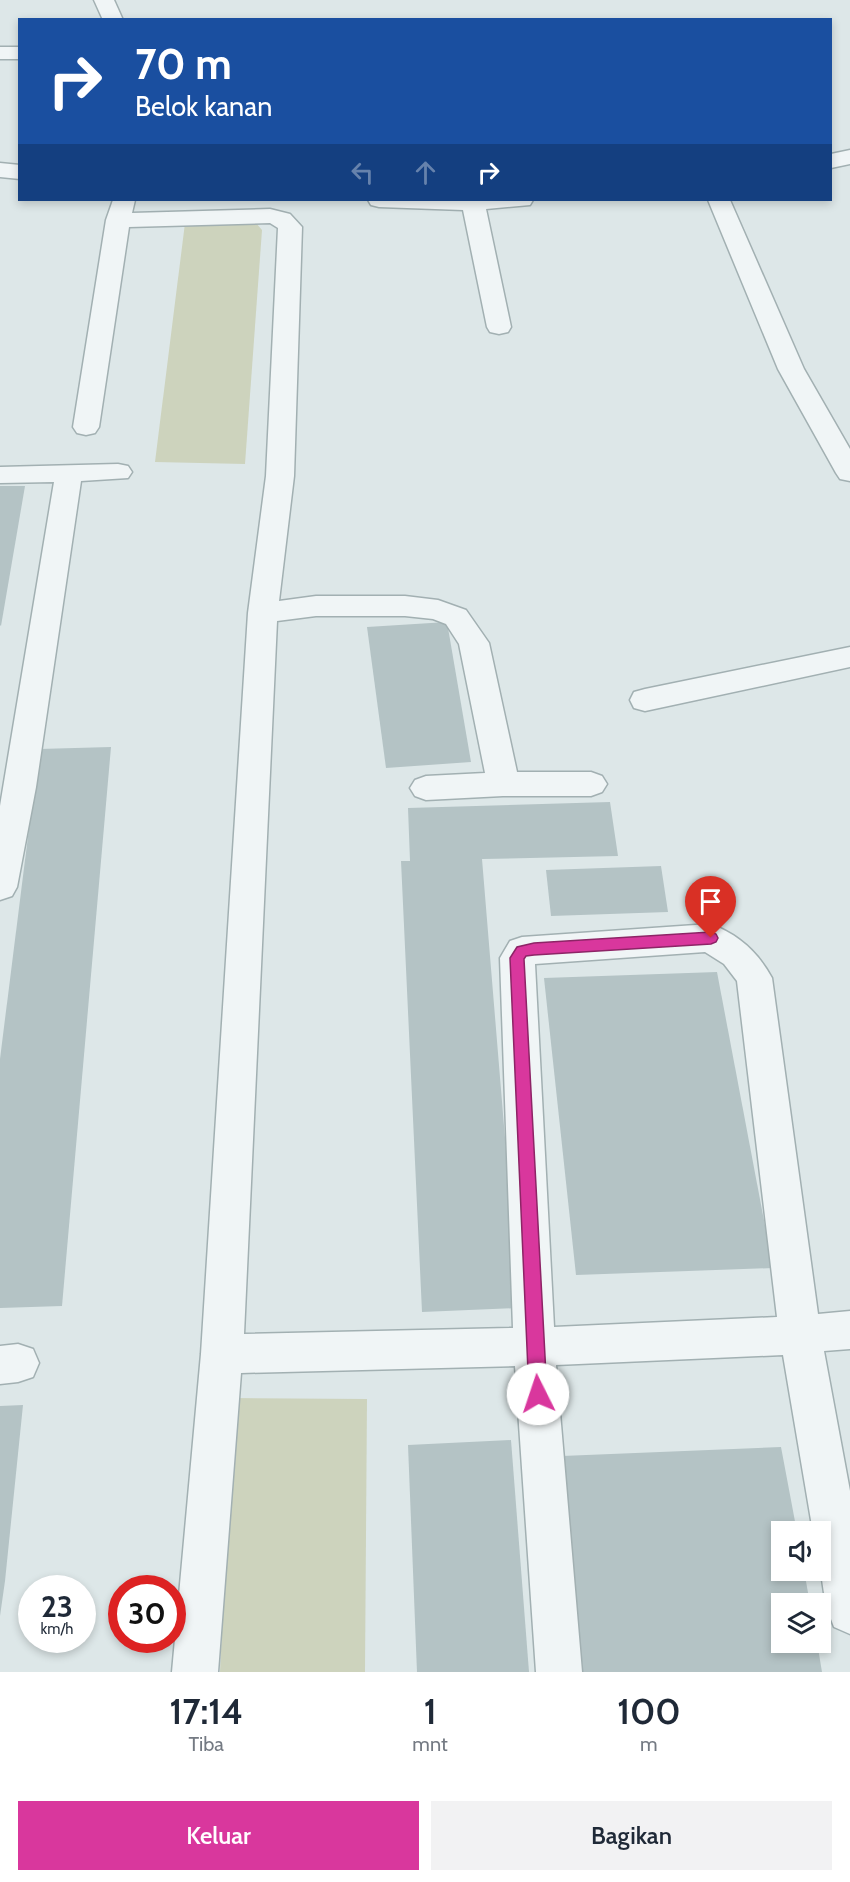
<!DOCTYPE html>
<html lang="id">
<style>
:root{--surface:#fff;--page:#f2f2f3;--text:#1f2937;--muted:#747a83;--accent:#d9379d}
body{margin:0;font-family:Cabin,sans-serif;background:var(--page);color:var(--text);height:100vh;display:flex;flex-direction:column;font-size:22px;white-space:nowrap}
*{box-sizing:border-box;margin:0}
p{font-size:20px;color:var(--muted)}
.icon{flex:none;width:33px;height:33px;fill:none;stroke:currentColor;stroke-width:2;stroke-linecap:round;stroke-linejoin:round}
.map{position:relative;height:1672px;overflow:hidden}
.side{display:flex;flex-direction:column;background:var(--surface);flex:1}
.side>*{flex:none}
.top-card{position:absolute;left:18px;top:18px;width:814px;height:183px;border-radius:0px;box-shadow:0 3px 9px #0003;background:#1a4fa0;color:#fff;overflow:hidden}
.fabs{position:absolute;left:771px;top:1521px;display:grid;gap:12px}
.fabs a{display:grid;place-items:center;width:60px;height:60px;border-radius:0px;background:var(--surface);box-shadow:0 3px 9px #0003;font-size:30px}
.speed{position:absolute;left:18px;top:1575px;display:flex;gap:12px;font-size:30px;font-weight:700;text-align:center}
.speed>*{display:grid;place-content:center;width:78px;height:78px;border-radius:50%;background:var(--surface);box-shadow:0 3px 9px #0003;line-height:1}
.speed small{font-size:15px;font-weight:400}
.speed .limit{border:9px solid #d22;background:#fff;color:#111}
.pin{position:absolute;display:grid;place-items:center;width:51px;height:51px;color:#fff;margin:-62px -26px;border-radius:50% 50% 50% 0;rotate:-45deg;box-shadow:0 0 6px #0007}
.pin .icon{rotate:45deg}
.me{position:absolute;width:66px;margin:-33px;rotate:356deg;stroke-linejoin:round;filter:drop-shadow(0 0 4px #0008)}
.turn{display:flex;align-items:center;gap:21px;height:126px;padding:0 18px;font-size:27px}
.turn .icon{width:78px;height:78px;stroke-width:2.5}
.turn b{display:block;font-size:42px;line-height:51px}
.lanes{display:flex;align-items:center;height:57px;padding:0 18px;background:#0003;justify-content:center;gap:30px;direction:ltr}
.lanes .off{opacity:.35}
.eta{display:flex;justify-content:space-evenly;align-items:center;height:102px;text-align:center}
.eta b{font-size:36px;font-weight:600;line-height:42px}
.action{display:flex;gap:12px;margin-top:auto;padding:12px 18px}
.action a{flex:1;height:69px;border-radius:0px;background:var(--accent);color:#fff;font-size:24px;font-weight:600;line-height:69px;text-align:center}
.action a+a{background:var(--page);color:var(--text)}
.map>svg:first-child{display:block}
.green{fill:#cdd3bd}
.building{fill:#b4c3c5}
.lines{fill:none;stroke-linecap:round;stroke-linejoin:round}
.minor-casing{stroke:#a2b0b2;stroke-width:3}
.minor{fill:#f0f5f6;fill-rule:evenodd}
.route{fill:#d9379d;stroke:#8d2466;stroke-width:1.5}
</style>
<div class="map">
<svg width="850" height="1672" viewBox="0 0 850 1672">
<rect width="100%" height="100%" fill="#dde7e8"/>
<g class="green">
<path d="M185 223H256L262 230 245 464 155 462Z"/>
<path d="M233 1398 367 1399 365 1672H220Z"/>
</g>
<g class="building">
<path d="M0 486H25L1 626 0 625Z"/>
<path d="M447 622 471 762 386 768 367 627Z"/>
<path d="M111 747 62 1306 0 1308V1059L39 749Z"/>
<path d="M610 802 618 856 482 859 519 1308 422 1312 401 861H410L408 808Z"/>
<path d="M661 866 668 912 551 916 546 870Z"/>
<path d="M717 972 773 1268 576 1275 544 978Z"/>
<path d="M23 1405 5 1581 0 1616V1406Z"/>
<path d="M511 1440 529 1672H417L408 1445Z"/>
<path d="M781 1447 797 1532H782V1570H804L810 1604H782V1642H817L822 1672H583L562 1456Z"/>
</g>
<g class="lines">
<g class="minor-casing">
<g id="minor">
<path d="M94 0H114L123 20H103Z"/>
<rect x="0" y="47" width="20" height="12"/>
<path d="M850 150V164L831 168V154Z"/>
<path d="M0 163 20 165V179L0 177Z"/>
<path d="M113 200H135L132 213 270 209 290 214 302 227 294 476 279 601 316 596H405L438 600 466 610 489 643 517 772H591L602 776 607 784 602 792 591 796H503L426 800 415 796 410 788 415 780 426 776 485 773 459 644 446 624 433 619 405 616H316L277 621 244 1334 513 1328 500 958 510 941 522 937 710 924C738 934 758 952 772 978L818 1314 850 1311V1349L824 1351 850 1491V1634L834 1627C821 1596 820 1565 820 1532H813L783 1355 556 1365 582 1672H536L515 1366 241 1373 218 1672H172L201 1354 248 613 266 476 278 228 270 223 129 227 99 427 95 433 86 435 77 433 73 427 106 220ZM705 952 724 964 737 981 777 1317 554 1327 535 964Z"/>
<path d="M368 200H533L530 205 486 209 511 327 508 332 499 334 490 332 487 327 463 210 379 207 371 205Z"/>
<path d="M708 200H730L804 369 850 449V481L840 479 836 473 778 369Z"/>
<path d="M118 464 128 466 132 472 128 478 81 481 36 787 17 887 12 896 0 900V806L54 482 0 483V467Z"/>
<path d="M850 647V667L645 711 634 708 630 700 634 692 645 689Z"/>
<path d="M18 1344 33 1349 39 1363 33 1377 18 1382 0 1384V1346Z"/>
</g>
</g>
<use href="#minor" class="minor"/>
</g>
<path class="route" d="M711 932 716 934 718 938 716 942 711 944 534 955 526 956 524 959 547 1394 544 1400 538 1402 532 1400 529 1394 510 958 517 947 534 943Z"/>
</svg>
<div class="fabs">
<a><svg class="icon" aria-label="sound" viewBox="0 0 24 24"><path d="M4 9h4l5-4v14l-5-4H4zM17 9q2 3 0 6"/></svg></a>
<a><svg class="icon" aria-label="layers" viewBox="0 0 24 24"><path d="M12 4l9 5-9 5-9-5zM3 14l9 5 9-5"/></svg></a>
</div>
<div class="speed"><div>23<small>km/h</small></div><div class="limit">30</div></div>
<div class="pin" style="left:711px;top:938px;background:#d93025"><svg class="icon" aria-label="arrive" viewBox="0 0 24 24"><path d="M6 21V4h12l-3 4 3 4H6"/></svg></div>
<svg class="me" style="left:538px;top:1394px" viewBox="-20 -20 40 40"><circle r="19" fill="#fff"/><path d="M0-13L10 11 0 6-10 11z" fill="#d9379d"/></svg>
<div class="top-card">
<div class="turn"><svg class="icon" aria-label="right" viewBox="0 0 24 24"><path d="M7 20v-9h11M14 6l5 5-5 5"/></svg><div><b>70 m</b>Belok kanan</div></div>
<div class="lanes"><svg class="icon off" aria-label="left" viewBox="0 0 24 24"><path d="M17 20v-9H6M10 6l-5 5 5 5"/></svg><svg class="icon off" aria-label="ahead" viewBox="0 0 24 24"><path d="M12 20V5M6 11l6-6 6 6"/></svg><svg class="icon" aria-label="right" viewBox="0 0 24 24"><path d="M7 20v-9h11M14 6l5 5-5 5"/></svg></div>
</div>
</div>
<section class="side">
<div class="eta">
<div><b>17:14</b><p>Tiba</p></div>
<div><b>1</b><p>mnt</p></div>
<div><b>100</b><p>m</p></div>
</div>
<div class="action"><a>Keluar</a><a>Bagikan</a></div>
</section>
